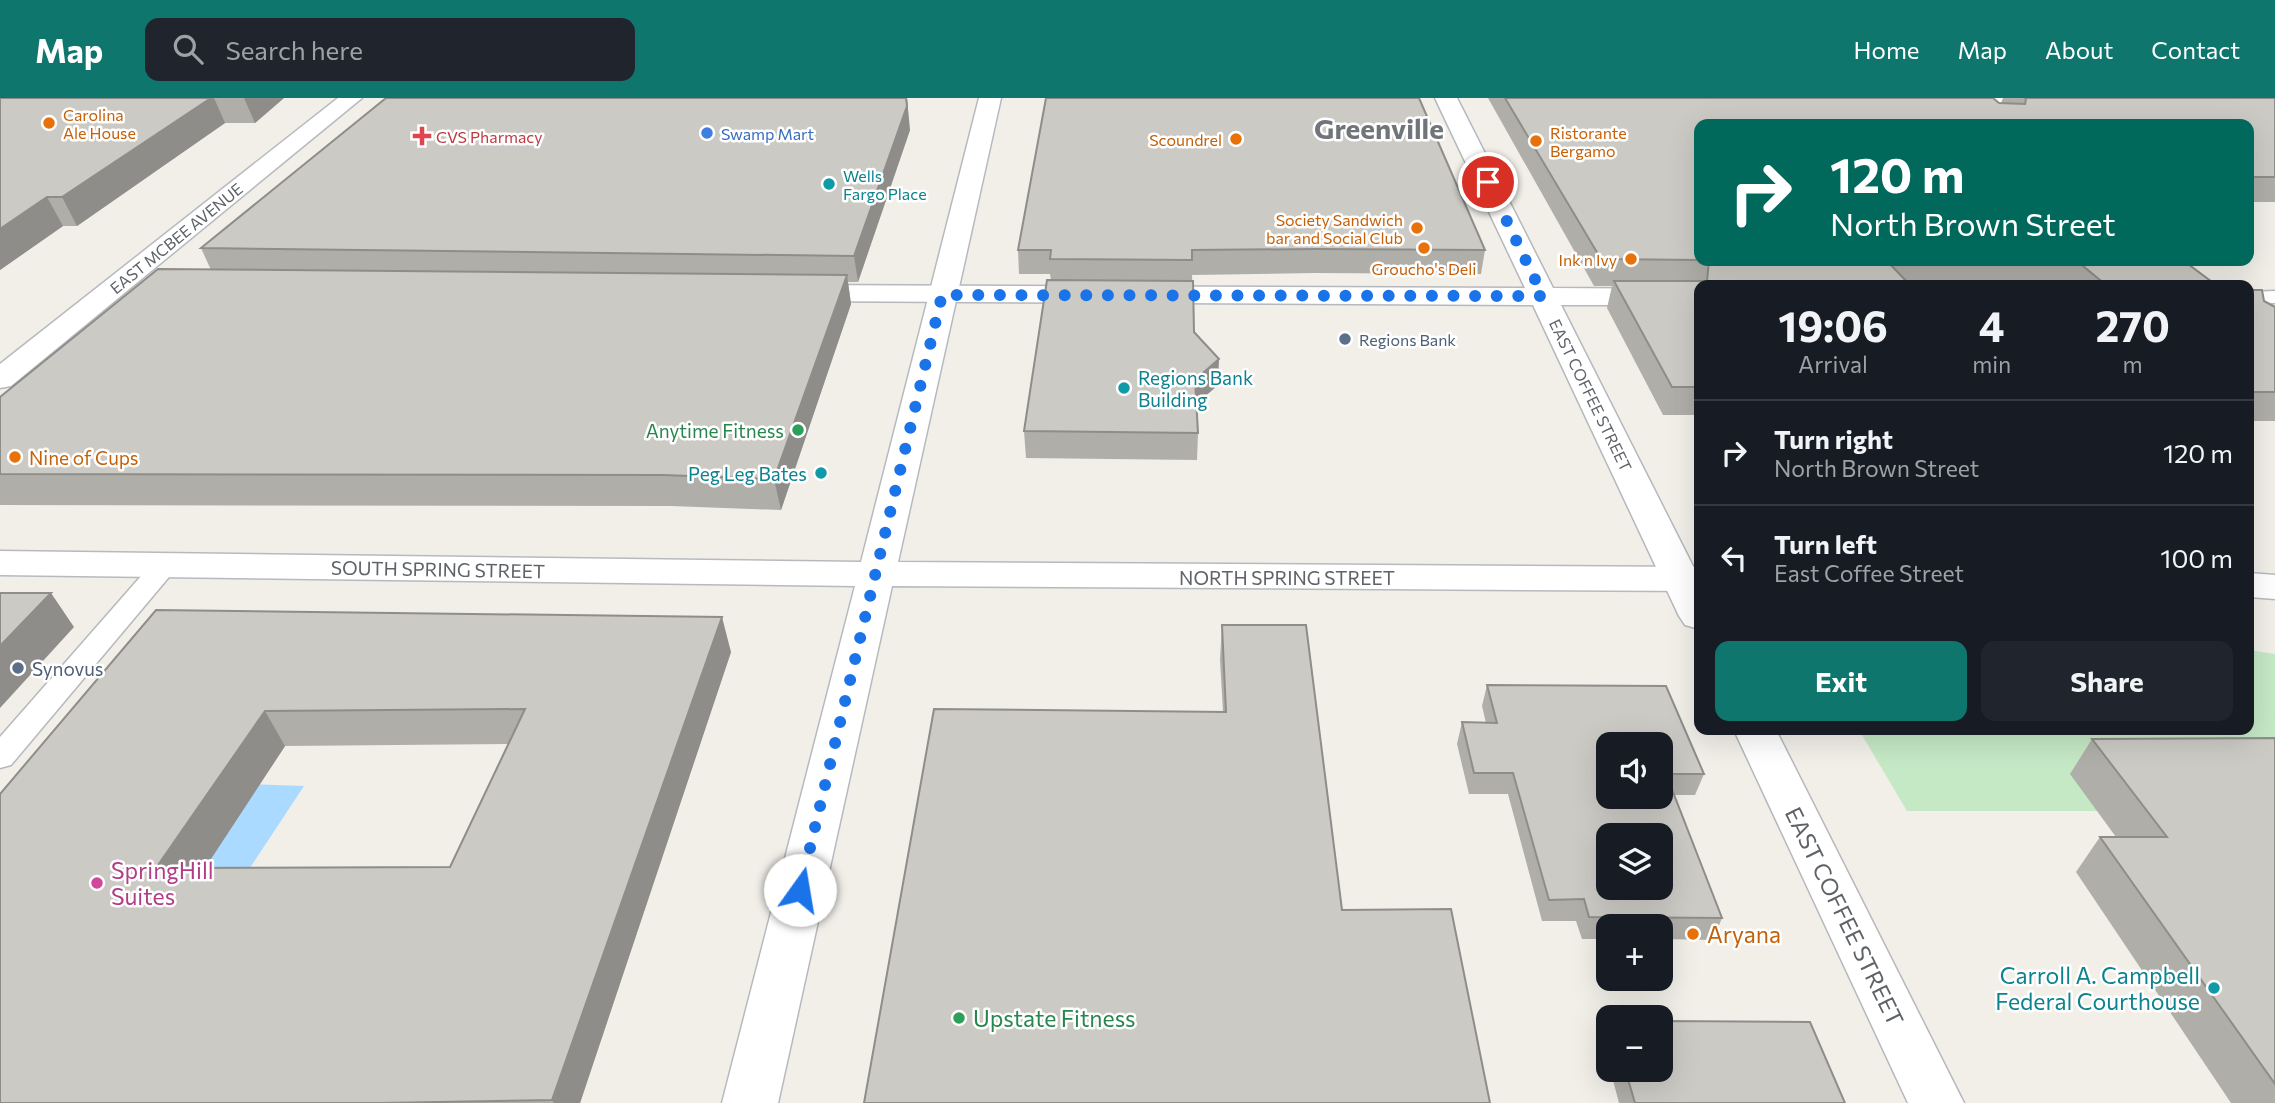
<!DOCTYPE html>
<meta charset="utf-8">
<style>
:root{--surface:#171b24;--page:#20242c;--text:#f1f3f6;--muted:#9ea1a6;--line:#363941;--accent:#0f766e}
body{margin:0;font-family:Commissioner,sans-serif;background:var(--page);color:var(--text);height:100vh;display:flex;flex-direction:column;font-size:26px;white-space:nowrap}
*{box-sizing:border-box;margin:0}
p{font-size:23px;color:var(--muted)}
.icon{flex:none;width:38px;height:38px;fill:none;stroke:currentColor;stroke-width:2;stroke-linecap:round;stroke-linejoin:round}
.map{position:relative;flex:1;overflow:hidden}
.sheet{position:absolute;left:1694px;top:182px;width:560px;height:455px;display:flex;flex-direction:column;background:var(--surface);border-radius:14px;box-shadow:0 7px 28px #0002}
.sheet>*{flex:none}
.hud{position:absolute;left:1694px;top:21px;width:560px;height:147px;border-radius:14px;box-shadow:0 7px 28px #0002;background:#00695c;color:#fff;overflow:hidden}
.tools{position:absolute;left:1596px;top:634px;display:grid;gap:14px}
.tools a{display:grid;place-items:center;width:77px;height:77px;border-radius:14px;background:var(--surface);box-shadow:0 7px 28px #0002;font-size:35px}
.pin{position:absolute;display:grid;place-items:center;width:60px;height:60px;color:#fff;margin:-30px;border:4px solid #fff;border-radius:50%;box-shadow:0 2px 7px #0007}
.me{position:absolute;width:77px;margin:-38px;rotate:13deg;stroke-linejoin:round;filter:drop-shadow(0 0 5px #0008)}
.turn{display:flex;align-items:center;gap:24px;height:147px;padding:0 21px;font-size:32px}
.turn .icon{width:91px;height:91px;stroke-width:2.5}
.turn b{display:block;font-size:49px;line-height:60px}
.eta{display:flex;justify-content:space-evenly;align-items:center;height:119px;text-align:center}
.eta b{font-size:42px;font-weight:700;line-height:49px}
.cta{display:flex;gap:14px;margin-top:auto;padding:14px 21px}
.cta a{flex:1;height:80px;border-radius:14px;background:var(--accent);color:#fff;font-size:28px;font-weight:700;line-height:80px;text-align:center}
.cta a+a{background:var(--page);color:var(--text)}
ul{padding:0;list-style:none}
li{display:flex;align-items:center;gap:21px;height:105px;padding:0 21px;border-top:2px solid var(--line)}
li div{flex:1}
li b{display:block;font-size:26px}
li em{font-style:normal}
header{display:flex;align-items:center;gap:42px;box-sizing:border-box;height:98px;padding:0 35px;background:var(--accent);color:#fff}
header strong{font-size:33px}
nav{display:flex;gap:38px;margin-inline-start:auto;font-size:24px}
.search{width:490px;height:63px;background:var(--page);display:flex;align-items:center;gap:18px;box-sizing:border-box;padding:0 24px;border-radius:14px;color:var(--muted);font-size:26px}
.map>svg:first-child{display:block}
.green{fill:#c5e8c5}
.water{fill:#aadaff}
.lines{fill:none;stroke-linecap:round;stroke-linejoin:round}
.lane-casing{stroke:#b5b8bc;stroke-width:3}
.street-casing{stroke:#b5b8bc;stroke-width:3}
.secondary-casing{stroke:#b6babf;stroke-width:3}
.lane{fill:#fff;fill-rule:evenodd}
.street{fill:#fff;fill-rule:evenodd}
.secondary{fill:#fff;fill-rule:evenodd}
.wall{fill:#afaea9;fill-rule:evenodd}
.shaded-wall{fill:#8f8d8a}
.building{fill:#cccac5;stroke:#8f8d8a;stroke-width:2;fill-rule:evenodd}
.route{stroke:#1a73e8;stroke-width:12;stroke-dasharray:0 21.6}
.food-dot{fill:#e8710a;stroke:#fff;stroke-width:2.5}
.shop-dot{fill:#3f7fe0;stroke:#fff;stroke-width:2.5}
.health-dot{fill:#e0444e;stroke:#fff;stroke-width:2.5}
.culture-dot{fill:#0f9aa8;stroke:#fff;stroke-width:2.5}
.service-dot{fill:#5c6f8a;stroke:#fff;stroke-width:2.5}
.leisure-dot{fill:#2e9e5b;stroke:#fff;stroke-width:2.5}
.hotel-dot{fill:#d1479c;stroke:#fff;stroke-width:2.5}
.labels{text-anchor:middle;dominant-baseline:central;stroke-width:5;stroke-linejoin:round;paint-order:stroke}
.far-food-label{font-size:16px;fill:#c56008;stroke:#fff;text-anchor:end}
.far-shop-label{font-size:16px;fill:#366cbe;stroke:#fff;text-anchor:start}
.far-health-label{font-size:16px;fill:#be3a42;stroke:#fff;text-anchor:start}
.far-culture-label{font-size:16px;fill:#0d838f;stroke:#fff;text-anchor:start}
.far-street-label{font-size:16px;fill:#5f6368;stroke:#fff}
.far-service-label{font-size:16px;fill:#4e5e75;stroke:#fff;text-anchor:start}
.culture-label{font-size:19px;fill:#0d838f;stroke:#fff;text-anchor:start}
.leisure-label{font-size:19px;fill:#27864d;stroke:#fff;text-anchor:end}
.food-label{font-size:19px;fill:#c56008;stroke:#fff;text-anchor:start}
.street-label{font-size:19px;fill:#5f6368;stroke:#fff}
.service-label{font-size:19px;fill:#4e5e75;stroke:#fff;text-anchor:start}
.near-hotel-label{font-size:23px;fill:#b23c85;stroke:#fff;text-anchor:start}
.near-street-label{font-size:23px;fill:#5f6368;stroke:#fff}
.near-food-label{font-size:23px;fill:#c56008;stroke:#fff;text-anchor:start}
.near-culture-label{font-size:23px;fill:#0d838f;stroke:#fff;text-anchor:end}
.near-leisure-label{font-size:23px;fill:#27864d;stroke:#fff;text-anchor:start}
.far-town-label{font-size:28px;font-weight:bold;fill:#70757a;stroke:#fff}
</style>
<header>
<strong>Map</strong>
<div class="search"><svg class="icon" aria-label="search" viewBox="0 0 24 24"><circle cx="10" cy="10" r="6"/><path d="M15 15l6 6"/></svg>Search here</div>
<nav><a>Home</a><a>Map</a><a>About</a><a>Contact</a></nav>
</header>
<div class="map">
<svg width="2275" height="1005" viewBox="0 0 2275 1005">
<rect width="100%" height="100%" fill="#f1efe8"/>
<path class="green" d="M2249 552 2275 556V675L2097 713H1907L1859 632H2249Z"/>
<path class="water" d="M243 686 304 688 246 776 181 774Z"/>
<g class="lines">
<g class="lane-casing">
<g id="lane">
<path d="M2275 193V205L2249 206V194Z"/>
<path d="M165 459 174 461 178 467 174 473 11 667 0 670V639L156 461Z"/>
</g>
</g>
<g class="street-casing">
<g id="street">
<path d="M1435 0H1457L1553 190 1699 191V207H1561L1699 480V531L1685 527 1679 518 1533 207 796 203 786 201 782 195 786 189 796 187 1525 190Z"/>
<path d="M1734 632H1776L1964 1005H1908Z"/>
</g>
</g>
<g class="secondary-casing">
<g id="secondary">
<path d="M338 0H362L11 288 0 290V266Z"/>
<path d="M979 0H1001L898 464 1699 469V493L892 488 778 1005H722L855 488 0 477V453L861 464Z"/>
<path d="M1931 0H2066L2067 1 2056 7H1941L1933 6Z"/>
<path d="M2249 475 2275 477V501L2249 499Z"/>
</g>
</g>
<use href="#lane" class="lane"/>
<use href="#street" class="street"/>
<use href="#secondary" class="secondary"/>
</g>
<g class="wall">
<path d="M0 0H284L255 25H225L77 128H63L0 172Z"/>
<path d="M1046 0 1485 152 1481 176 1315 175 1192 177 1194 234 1218 287 1196 306 1198 335 1197 362 1026 360 1024 333 1051 182 1050 176H1019L1018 152Z"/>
<path d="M1488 0H1993L1999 5H2001L2003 0H2275V104H2249V26L1699 163H2184L2216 187H2062L2061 186 1906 183 1699 187V317H1663L1607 210 1612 188H1594Z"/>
<path d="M910 32 858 184H848L851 206 781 412 671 408 0 407V299L211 172 201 150Z"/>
<path d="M2249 192 2264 203 2275 209V323H2249Z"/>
<path d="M156 512 731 554 580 1005H0ZM508 646 450 769 205 770 285 648Z"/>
<path d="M1222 527 1342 812 864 1005 1223 614 1220 561Z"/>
<path d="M1487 587 1704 676 1695 697H1674L1722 820 1713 842 1661 841V828H1608V841H1582L1576 823H1542L1508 696H1469L1457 646 1462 624 1486 625 1482 608Z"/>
<path d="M2275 640V1005H2231L2076 774 2100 739H2116L2070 676 2092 641Z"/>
<path d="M1608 927V967L1602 944Z"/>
<path d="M1610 971H1661L1845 1005H1619Z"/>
</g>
<g class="shaded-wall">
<path d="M211 0H214L225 25 77 128 62 99Z"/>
<path d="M244 0H284L255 25Z"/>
<path d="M907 0 910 32 858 184 854 158Z"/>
<path d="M47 99 63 128 0 172V131Z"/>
<path d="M847 177 851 206 781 412 774 381Z"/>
<path d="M1219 261 1218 287 1194 308 1195 282Z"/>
<path d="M51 495 74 529 0 610V548Z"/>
<path d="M722 519 731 554 580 1005H554L552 1002Z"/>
<path d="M265 613 285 648 182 805 156 770Z"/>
</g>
<g class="building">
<path d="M0 0H211L62 99H47L0 131Z"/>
<path d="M386 0H906L907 8 854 158 201 150Z"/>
<path d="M1046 0H1419L1485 152 1317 151 1192 152V162L1050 161 1051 152H1018Z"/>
<path d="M1505 0H1993L1999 5 2025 6 2026 1 2025 0H2275V79H2249V26H1699V162L1601 161Z"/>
<path d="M1709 163H1887L1910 187H1699V289H1672L1614 183H1707Z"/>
<path d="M2077 163H2184L2216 187H2106Z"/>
<path d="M158 171 847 177 774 381 663 377 0 376V299Z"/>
<path d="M1047 182 1193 183 1194 234 1219 261 1195 282 1198 335 1024 333Z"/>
<path d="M2249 192H2262L2264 203 2275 209V294H2249Z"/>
<path d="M0 495H51L0 548Z"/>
<path d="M156 512 722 519 552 1002 381 1005H0V696ZM525 611 450 769 156 770 265 613Z"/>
<path d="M1222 527H1306L1342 812 1451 811 1490 1005H864L934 611 1226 614Z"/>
<path d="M1487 587 1666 588 1704 676H1666L1722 820 1589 819 1584 801 1549 802 1513 675H1474L1462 624 1497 625ZM1608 646H1661V698H1608ZM1608 737H1661V789H1608Z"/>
<path d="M2275 640V986L2100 739H2167L2092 641Z"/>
<path d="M1661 923 1810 924 1845 1005H1635L1625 971H1661Z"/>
</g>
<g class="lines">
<path class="route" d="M800 792 942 197 1543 198 1488 84"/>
</g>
<g class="food-dot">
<circle cx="49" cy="25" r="7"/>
<circle cx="1236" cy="41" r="7"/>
<circle cx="1536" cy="43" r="7"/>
<circle cx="1417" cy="130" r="7"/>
<circle cx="1424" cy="150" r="7"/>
<circle cx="1631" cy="161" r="7"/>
<circle cx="15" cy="359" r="7"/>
<circle cx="1693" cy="836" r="7"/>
</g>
<circle class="shop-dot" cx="707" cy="35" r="7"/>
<path class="health-dot" d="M418.5 27.5h7v7h7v7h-7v7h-7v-7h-7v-7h7z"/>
<g class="culture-dot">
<circle cx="829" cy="86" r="7"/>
<circle cx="1124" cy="290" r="7"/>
<circle cx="821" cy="375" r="7"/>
<circle cx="2214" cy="890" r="7"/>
</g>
<g class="service-dot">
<circle cx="1345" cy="241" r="7"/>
<circle cx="18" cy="570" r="7"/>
</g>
<g class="leisure-dot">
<circle cx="798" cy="332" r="7"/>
<circle cx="959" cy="920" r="7"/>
</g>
<circle class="hotel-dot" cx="97" cy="785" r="7"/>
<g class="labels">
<g class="far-food-label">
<text x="63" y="16" text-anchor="start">Carolina<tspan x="63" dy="18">Ale House</tspan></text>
<text x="1550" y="34" text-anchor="start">Ristorante<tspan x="1550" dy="18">Bergamo</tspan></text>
<text x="1222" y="41">Scoundrel</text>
<text x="1403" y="121">Society Sandwich<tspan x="1403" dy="18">bar and Social Club</tspan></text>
<text x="1617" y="161">Ink n Ivy</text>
<text x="1424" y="170" text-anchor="middle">Groucho's Deli</text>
</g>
<g class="far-shop-label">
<text x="721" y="35">Swamp Mart</text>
</g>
<g class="far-health-label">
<text x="436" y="38">CVS Pharmacy</text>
</g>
<g class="far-culture-label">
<text x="843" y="77">Wells<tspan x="843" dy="18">Fargo Place</tspan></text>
</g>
<g class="far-street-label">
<text transform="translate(176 140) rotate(-39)">EAST MCBEE AVENUE</text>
<text transform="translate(1591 297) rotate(64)">EAST COFFEE STREET</text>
</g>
<g class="far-service-label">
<text x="1359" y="241">Regions Bank</text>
</g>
<g class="culture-label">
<text x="1138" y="279">Regions Bank<tspan x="1138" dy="22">Building</tspan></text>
<text x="807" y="375" text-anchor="end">Peg Leg Bates</text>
</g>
<g class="leisure-label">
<text x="784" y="332">Anytime Fitness</text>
</g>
<g class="food-label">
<text x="29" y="359">Nine of Cups</text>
</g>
<g class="street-label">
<text transform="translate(438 471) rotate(1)">SOUTH SPRING STREET</text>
<text x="1287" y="479">NORTH SPRING STREET</text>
</g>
<g class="service-label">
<text x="32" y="570">Synovus</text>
</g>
<g class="near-hotel-label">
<text x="111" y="772">SpringHill<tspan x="111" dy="26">Suites</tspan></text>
</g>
<g class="near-street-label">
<text transform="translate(1845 818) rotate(64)">EAST COFFEE STREET</text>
</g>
<g class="near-food-label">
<text x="1707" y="836">Aryana</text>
</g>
<g class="near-culture-label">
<text x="2200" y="877">Carroll A. Campbell<tspan x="2200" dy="26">Federal Courthouse</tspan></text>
</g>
<g class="near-leisure-label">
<text x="973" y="920">Upstate Fitness</text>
</g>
<g class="far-town-label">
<text x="1379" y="30">Greenville</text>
</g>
</g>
</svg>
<div class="tools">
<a><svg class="icon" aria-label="sound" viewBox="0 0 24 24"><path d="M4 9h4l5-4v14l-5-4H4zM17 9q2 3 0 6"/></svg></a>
<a><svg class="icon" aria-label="layers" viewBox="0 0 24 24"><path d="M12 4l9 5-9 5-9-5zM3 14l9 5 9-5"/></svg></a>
<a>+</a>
<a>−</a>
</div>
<div class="pin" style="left:1488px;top:84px;background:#d93025"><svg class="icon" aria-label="arrive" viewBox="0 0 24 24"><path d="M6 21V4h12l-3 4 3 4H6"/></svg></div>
<svg class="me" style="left:800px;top:792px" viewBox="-20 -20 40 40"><circle r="19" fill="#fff"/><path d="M0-13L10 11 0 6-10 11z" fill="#1a73e8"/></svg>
<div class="hud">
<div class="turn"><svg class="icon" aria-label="right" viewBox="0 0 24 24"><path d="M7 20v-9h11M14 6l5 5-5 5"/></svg><div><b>120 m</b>North Brown Street</div></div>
</div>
<section class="sheet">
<div class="eta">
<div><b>19:06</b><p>Arrival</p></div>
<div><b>4</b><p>min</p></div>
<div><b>270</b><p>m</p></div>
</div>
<ul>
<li><svg class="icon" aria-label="right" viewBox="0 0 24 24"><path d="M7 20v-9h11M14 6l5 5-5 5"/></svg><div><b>Turn right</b><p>North Brown Street</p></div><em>120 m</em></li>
<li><svg class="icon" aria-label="left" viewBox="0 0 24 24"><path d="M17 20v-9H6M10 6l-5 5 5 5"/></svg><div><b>Turn left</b><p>East Coffee Street</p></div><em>100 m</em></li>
</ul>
<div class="cta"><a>Exit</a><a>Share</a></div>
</section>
</div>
